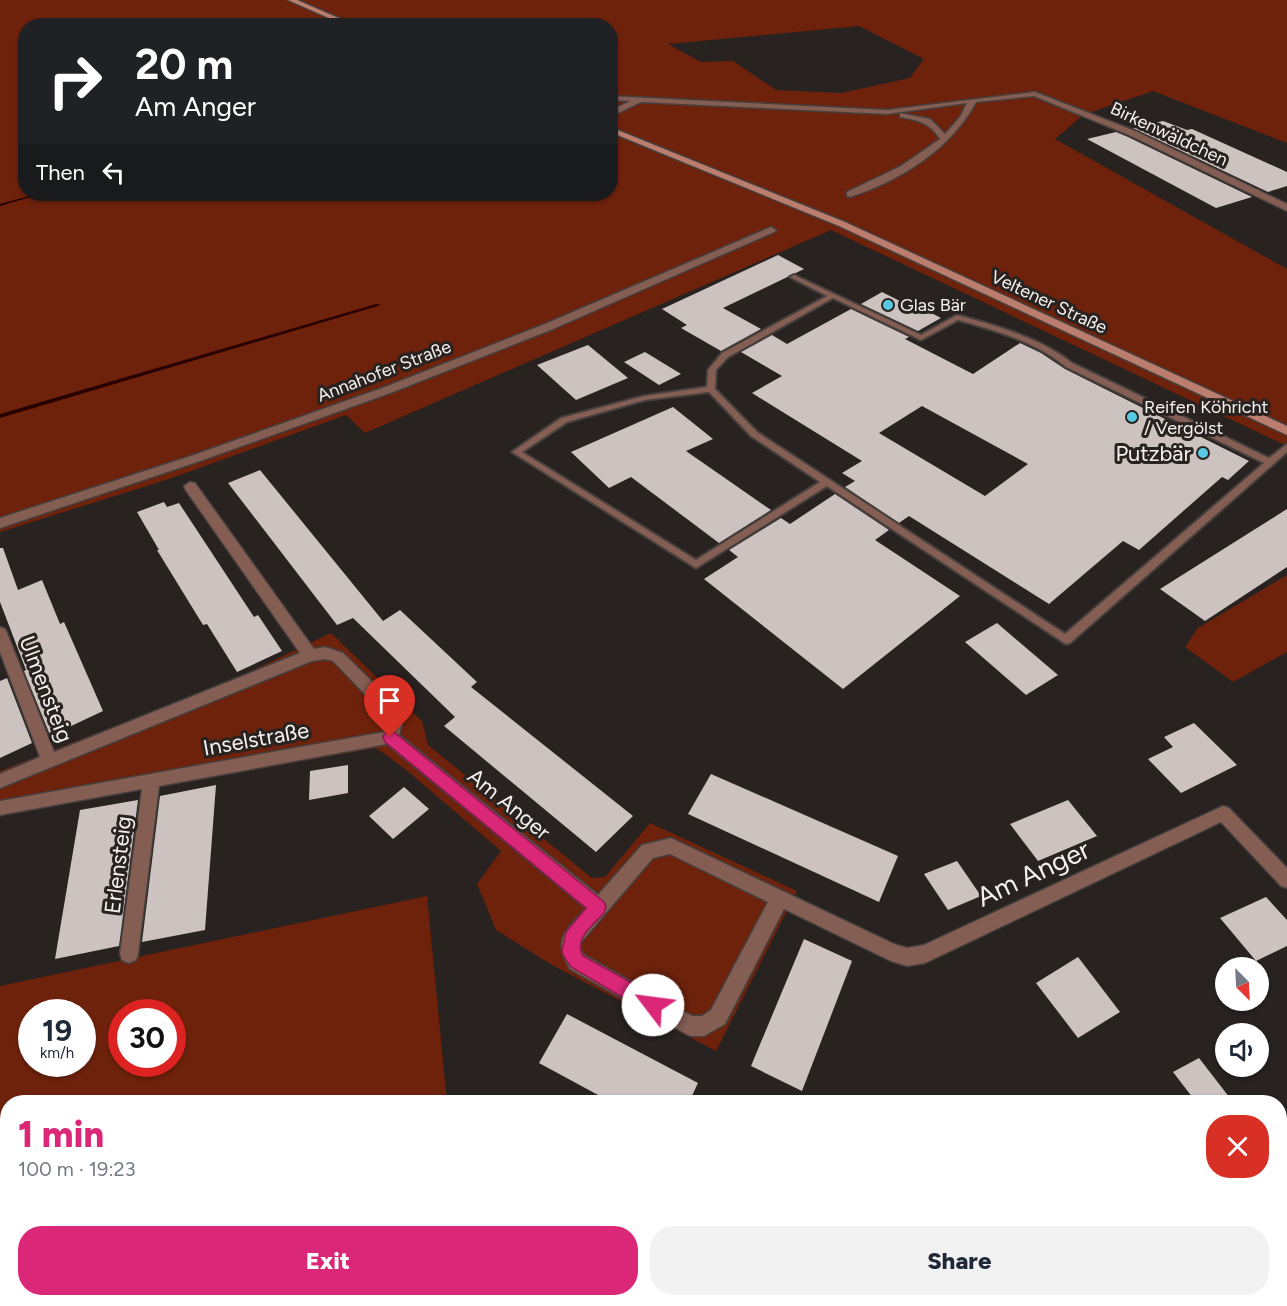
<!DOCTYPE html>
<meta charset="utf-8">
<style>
:root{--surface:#fff;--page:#f2f2f3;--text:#1f2937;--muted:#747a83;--accent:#db2777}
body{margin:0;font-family:Figtree,sans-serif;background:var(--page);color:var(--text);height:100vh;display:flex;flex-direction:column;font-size:22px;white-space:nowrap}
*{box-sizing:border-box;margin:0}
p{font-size:20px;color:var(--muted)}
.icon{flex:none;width:33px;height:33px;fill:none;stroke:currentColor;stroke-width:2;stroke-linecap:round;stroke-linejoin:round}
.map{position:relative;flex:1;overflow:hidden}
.side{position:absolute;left:0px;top:1095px;width:1287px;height:212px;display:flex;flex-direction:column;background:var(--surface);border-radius:24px 24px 0 0;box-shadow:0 2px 4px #0004}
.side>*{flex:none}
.hud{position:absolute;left:18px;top:18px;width:600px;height:183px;border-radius:24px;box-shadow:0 2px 4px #0004;background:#202124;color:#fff;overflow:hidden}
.needle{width:39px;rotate:156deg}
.buttons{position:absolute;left:1215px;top:957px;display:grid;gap:12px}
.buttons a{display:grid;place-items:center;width:54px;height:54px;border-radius:50%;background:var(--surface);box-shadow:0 2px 4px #0004;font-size:30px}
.speed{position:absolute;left:18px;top:999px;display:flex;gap:12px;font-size:30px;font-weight:700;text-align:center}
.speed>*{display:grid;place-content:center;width:78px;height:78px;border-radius:50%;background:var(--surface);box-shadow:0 2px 4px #0004;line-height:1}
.speed small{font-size:15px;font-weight:400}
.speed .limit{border:9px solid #d22;background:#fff;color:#111}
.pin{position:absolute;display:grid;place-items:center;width:51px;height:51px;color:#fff;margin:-62px -26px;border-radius:50% 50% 50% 0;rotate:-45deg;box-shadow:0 0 6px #0007}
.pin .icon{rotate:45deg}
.me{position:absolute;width:66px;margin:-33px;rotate:300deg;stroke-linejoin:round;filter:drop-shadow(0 0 4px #0008)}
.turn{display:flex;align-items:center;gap:21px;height:126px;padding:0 18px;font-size:27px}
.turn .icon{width:78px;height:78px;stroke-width:2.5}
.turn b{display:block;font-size:42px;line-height:51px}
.then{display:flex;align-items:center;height:57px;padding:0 18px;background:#0003;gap:12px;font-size:22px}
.round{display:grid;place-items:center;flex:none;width:63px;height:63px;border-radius:24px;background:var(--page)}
.overview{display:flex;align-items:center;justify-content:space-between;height:102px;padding:0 18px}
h1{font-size:36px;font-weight:800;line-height:45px;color:var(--accent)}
.action{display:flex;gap:12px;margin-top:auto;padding:12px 18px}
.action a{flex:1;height:69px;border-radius:24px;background:var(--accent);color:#fff;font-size:24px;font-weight:800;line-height:69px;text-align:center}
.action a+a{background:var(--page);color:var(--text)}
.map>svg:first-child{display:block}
.green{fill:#6e220c;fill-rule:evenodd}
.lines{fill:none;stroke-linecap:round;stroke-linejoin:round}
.stream{fill:#290100;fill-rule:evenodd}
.building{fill:#ccc3c1;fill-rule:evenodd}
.service-casing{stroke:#453f3d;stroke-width:4}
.minor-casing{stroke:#453f3d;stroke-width:3}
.secondary-casing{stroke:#453f3d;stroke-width:3}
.service{fill:#845d53;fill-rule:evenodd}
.minor{fill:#845d53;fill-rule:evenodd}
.secondary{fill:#bb7d6d;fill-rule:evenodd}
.route{fill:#db2777;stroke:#8e194d;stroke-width:1.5}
.poi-dot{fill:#58c9e3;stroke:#282220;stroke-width:2}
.labels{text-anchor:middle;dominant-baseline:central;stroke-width:6;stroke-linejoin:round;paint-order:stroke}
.far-street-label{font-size:18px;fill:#f5f1ef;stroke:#282220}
.far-poi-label{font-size:18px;fill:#f5f1ef;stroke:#282220;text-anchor:start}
.poi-label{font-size:22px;fill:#f5f1ef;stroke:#282220;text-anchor:end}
.street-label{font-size:22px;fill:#f5f1ef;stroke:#282220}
.near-street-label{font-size:27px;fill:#f5f1ef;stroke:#282220}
</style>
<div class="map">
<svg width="1287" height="1306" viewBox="0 0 1287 1306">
<rect width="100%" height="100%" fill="#282220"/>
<g class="green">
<path d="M0 0H1287V143L1153 91 1083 115 1055 139 1287 269V446L831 230 365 433 346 415 169 479 0 532ZM26 26H610V194H26ZM859 26 924 59 910 78 841 93 776 90 733 61 701 62 668 44Z"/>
<path d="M1287 575V652L1233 682 1185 647 1198 628Z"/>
<path d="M331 633 422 721 428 745 592 878 605 877 650 823 797 891 716 1051 552 965 496 930 477 884 501 851 404 768 376 748 0 815V771L237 678Z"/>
<path d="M427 896 447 1102H8V1299H183L182 1306H0V986ZM32 1012H82V1064H32ZM122 1012H172V1064H122Z"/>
</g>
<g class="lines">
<g class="stream">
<path d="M36 194H41L0 206V204Z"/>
<path d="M376 304 381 305 0 418V414Z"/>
</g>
</g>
<g class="building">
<path d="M1163 121 1187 130 1192 129 1287 172V186L1268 192 1133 128Z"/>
<path d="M1116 132 1128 137 1252 197 1216 208 1087 139Z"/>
<path d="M778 255 804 269 723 308 761 329 721 351 681 328 687 325 662 309Z"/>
<path d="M882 292 910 306 914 304 941 318 918 331 861 304Z"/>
<path d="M851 309 909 337 905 339 973 374 1020 343 1041 353 1065 369 1249 461 1228 480 1222 477 1139 550 1123 541 1049 604 909 516 899 523 845 487 855 481 842 473 862 461 752 393 782 376 741 352 772 335 787 344ZM922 406 1028 464 985 496 879 433Z"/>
<path d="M588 345 628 378 576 400 537 365Z"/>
<path d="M645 352 681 374 659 385 624 362Z"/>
<path d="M673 407 713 439 686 451 771 510 719 543 631 477 609 488 571 452Z"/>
<path d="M260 470 383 621 400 610 477 682 471 687 633 816 596 852 444 726 455 717 353 618 337 625 228 483Z"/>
<path d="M835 494 889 530 875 540 960 596 843 689 704 579 738 557 729 550 781 518 790 524Z"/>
<path d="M164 502 167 507 179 503 254 617 258 615 282 651 237 672 207 624 203 625 157 550H159L137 512Z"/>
<path d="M1287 509V567L1205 621 1160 589Z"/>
<path d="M0 548H3L18 590 42 580 60 624 64 622 103 711 52 735H50L24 671 26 670 0 602Z"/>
<path d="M997 623 1058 675 1026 695 965 642Z"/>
<path d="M7 678 32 743 0 758V681Z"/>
<path d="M1194 723 1237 765 1181 793 1148 759 1173 747 1164 737Z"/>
<path d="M348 765V793L309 800 310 771Z"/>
<path d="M711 774 898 856 879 902 688 814Z"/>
<path d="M216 785 205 930 142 942 160 796Z"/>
<path d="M404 787 429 809 393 839 369 816Z"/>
<path d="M138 800 119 946 55 959 80 810Z"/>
<path d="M1068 800 1097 836 1038 861 1010 824Z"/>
<path d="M957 861 981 896 948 910 924 874Z"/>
<path d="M1266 897 1287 920V946L1256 961 1220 918Z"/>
<path d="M804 939 852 961 802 1091 751 1066Z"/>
<path d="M1078 957 1120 1012 1078 1038 1036 983Z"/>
<path d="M567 1014 698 1083 689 1102H611L539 1063Z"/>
<path d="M1199 1058 1233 1102H1196L1173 1072Z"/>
</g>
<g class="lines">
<g class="service-casing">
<path id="service" d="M794 275 921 335 957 315C997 326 1039 337 1072 363L1269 458 1287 444V452L1070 643 1066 644 827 486 696 568 512 452 561 418 644 396 707 387 708 370 722 353 827 296 792 278 790 277ZM833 298 921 340 958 320C996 331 1035 341 1066 367L1264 463 1065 634 757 432 715 389 716 370 728 357ZM709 392 751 436 820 482 696 560 522 452 567 422 645 400Z"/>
</g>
<g class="minor-casing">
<g id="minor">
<path d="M1035 92 1135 131 1287 204V211L1129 135 1034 96 976 102C951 149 900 181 850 197L847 196V192L901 166 940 139C930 123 918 120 900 117V113L930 119 945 134 960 117 967 103 887 114 641 102 610 117V111L630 101 610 100V96L887 110Z"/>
<path d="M771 227 776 230 774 232 553 329 393 392 200 461 0 528V518L191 456 385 387 545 324Z"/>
<path d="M190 482 195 483 314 649 325 647 343 653 398 707 402 724 399 735 598 895 642 845 671 838 894 944 907 948 924 945 1223 806 1229 808 1287 868V888L1281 886 1221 822 925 963 907 966 891 961 784 909 725 1024 704 1036H690L570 969C552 939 566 931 586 908L387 744 159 786 138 954 136 960 129 963 122 960 120 954 142 789 0 815V801L384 732 386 724 384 714 333 661 325 659 312 661 0 788V774L40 757 0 652V627L5 629 7 633 54 752 300 653 185 489 184 486ZM670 854 768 902 711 1010 702 1016H692L584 955 580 949 581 942 653 858Z"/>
</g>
</g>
<g class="secondary-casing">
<g id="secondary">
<path d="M288 0H297L357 26H347Z"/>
<path d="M610 127 845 222 1287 426V435L839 226 610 132Z"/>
</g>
</g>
<use href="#service" class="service"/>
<use href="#minor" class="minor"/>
<use href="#secondary" class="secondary"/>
</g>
<path class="route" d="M390 731 395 733 604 902 606 907 604 913C593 925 573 939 583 956L659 998 662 1005 659 1011 653 1013 646 1011 571 967 564 957 562 951 566 932 586 908 385 742 383 737 385 733Z"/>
<g class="poi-dot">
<circle cx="888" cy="305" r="6"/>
<circle cx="1132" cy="417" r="6"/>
<circle cx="1203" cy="453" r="6"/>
</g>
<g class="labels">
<g class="far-street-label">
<text transform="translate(1169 134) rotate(25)">Birkenwäldchen</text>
<text transform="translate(1049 302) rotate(25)">Veltener Straße</text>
<text transform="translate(384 371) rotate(-21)">Annahofer Straße</text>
</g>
<g class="far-poi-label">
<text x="900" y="305">Glas Bär</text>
<text x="1144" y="407">Reifen Köhricht<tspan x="1144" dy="21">/ Vergölst</tspan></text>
</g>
<g class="poi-label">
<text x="1191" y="453">Putzbär</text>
</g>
<g class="street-label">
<text transform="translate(46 689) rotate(69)">Ulmensteig</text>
<text transform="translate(256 739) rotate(-10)">Inselstraße</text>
<text transform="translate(509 804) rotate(39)">Am Anger</text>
<text transform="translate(118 865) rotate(-83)">Erlensteig</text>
</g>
<g class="near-street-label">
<text transform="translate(1033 873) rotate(-25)">Am Anger</text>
</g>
</g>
</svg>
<div class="buttons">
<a><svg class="needle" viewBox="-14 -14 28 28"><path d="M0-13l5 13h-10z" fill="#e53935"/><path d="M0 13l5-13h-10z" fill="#747a83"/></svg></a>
<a><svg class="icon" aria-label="sound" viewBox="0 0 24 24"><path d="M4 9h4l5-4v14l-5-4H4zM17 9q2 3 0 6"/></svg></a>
</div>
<div class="speed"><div>19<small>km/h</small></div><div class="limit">30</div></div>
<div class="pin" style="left:390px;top:737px;background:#d93025"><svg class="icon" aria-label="arrive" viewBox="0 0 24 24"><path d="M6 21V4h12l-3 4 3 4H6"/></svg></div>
<svg class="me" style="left:653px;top:1005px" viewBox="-20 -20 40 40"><circle r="19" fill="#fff"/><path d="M0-13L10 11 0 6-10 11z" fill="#db2777"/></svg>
<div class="hud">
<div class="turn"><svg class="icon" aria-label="right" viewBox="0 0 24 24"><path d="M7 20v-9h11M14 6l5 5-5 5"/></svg><div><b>20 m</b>Am Anger</div></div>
<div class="then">Then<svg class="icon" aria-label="left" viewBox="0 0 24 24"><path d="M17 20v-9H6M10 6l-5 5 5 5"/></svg></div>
</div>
<section class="side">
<div class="overview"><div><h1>1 min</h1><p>100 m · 19:23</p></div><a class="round" style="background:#d93025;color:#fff"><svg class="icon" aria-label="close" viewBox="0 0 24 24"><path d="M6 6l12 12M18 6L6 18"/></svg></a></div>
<div class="action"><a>Exit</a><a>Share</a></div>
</section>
</div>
